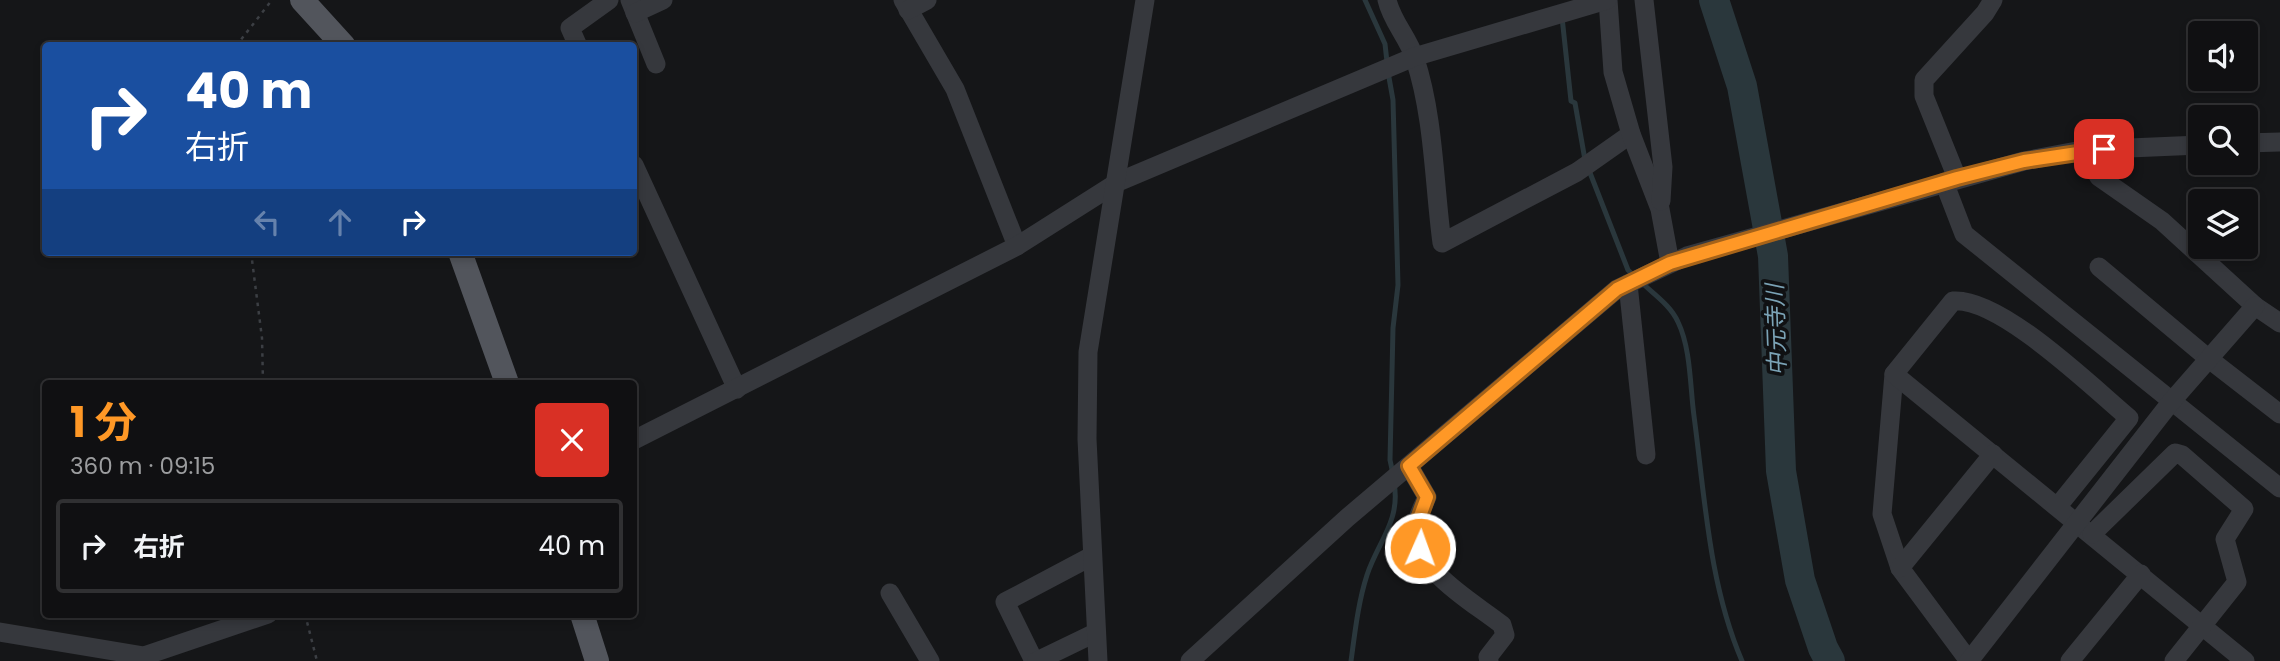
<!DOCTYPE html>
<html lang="ja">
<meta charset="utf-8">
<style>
:root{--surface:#101012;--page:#1e1e20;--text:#f1f3f6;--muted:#9c9d9f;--line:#303032;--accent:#ff9826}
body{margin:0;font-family:Poppins,"Noto Sans JP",sans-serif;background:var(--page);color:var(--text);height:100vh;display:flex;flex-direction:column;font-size:26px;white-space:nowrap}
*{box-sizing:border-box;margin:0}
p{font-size:23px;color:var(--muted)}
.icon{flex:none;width:38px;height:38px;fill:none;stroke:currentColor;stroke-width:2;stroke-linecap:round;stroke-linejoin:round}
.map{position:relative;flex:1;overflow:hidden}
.side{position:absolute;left:42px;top:380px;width:595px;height:238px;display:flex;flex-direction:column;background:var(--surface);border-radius:7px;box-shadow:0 4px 10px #0003,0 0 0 2px var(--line)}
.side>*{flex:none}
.banner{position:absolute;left:42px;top:42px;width:595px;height:214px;border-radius:7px;box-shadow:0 4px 10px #0003,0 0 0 2px var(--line);background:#1a4fa0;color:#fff;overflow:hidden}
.fabs{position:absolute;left:2188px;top:21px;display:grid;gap:14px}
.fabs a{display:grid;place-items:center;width:70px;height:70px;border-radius:7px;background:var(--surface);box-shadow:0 4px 10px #0003,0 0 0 2px var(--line);font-size:35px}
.pin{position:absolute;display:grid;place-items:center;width:60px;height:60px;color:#fff;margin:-30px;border-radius:14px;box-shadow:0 4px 10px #0006}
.me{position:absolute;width:77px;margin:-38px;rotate:2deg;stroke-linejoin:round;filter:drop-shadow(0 0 5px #0008)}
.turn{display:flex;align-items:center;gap:24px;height:147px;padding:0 28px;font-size:32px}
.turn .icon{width:91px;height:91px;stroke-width:2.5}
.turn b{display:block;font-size:49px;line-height:60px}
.lanes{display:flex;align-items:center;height:66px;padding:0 28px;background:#0003;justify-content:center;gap:35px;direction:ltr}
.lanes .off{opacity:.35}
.round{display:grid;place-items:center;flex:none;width:74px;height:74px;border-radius:7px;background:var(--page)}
.headline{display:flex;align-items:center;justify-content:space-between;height:119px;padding:0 28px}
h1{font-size:42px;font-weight:700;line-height:52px;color:var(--accent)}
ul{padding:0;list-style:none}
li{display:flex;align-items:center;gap:21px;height:94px;margin:0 14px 10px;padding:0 14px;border:4px solid var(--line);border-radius:7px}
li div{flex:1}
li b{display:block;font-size:26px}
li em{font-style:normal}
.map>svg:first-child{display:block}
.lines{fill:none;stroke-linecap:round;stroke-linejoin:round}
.stream{stroke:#2a373c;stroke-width:5}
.river{stroke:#2a373c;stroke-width:30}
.path{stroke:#3c3f44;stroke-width:2.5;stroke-dasharray:3.5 5;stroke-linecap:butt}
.minor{stroke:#36383d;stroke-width:19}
.major{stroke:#52555c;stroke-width:24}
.route-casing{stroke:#a66319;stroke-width:18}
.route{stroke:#ff9826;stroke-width:12}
.labels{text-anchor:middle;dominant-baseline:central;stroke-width:7;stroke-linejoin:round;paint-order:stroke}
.water-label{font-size:23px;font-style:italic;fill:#7ba3b6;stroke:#101113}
</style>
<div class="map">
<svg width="2280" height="661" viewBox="0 0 2280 661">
<rect width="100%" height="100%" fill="#151618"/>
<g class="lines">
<g class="stream">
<path d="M1365 0 1385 44 1387 62"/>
<path d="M1562 17 1571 101 1575 103 1585 160 1628 270 1635 277"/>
<path d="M1388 72 1393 100 1398 285 1393 328 1390 460 1393 474"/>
<path d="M1642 283C1655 295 1671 306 1678 322 1691 349 1690 387 1694 416 1705 499 1709 584 1742 661"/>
<path d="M1351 661C1355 632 1358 603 1367 575 1378 542 1401 520 1394 483"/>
</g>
<path class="river" d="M1714 0 1742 86 1773 256 1781 471 1800 580 1823 648 1830 661"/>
<g class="path">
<path d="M236 46 272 0"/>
<path d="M251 252 262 338 263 383"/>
<path d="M305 614 317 661"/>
</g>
<g class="minor">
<path d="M630 0 656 64"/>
<path d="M903 0 955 89 1017 246"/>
<path d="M1387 0C1392 22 1408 37 1415 59 1434 117 1434 183 1442 243L1577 172 1631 134"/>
<path d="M1608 0 1613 72 1631 134 1660 209 1670 263"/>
<path d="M1644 0 1663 167 1661 201"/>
<path d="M908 10 927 0"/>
<path d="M635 13 663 0"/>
<path d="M578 46 570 28 609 0"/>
<path d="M2245 143 2280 142"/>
<path d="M2082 150 2099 177 2162 221 2255 306 2280 323"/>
<path d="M634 165 737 389"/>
<path d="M1957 178 1924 96V80L1985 13 1993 0"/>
<path d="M1944 182 1964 234 2280 488"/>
<path d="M2099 267 2209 359 2280 414"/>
<path d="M1628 284 1646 455"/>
<path d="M1894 374 1882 514 1900 568 1969 661"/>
<path d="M634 440 1017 246 1118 182 1414 57 1607 0"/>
<path d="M1409 466 1427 497C1423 506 1416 519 1416 528 1416 572 1472 601 1502 625L1505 635 1488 657 1489 661"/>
<path d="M2058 506 2129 418C2092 387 2000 297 1953 301L1894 374 2245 661"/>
<path d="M2092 534 2175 453 2182 455 2244 509 2225 539 2237 582 2174 661"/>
<path d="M1900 568 1993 454"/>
<path d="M890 593 930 661"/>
<path d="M0 632 144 656 268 614"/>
<path d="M1034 661 1005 602 1092 556"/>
<path d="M1037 661 1095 633"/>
<path d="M1098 661 1087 439 1088 352 1145 0"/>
<path d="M1190 661 1347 518 1617 289 1687 256 2024 161 2082 150 2200 145"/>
<path d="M1969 661 2171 402 2255 306"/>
<path d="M2070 661 2141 574"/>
</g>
<g class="major">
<path d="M302 0 344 46"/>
<path d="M460 252 507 383"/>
<path d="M582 614 597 661"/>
</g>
</g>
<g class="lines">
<g class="route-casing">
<path id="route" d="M1420 548 1416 527 1427 497 1409 466 1617 289 1670 263 1957 178 2024 161 2104 149"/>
</g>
<use href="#route" class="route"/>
</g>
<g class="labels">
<g class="water-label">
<text transform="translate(1776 330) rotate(-92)">中元寺川</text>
</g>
</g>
</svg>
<div class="fabs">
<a><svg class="icon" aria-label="sound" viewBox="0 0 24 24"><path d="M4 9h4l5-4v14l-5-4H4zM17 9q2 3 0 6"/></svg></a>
<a><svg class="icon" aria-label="search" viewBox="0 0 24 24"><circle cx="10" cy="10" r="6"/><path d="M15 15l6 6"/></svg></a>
<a><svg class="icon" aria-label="layers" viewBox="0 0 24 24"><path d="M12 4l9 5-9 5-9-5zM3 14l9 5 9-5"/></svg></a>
</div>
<div class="pin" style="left:2104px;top:149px;background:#d93025"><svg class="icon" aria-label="arrive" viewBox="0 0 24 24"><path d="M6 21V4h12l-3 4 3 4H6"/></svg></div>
<svg class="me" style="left:1420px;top:548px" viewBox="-20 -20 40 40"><circle r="17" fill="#ff9826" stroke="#fff" stroke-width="3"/><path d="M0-11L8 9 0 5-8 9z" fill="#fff"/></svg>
<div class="banner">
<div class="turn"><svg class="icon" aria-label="right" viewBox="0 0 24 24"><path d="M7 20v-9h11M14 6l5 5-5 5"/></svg><div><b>40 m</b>右折</div></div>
<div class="lanes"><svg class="icon off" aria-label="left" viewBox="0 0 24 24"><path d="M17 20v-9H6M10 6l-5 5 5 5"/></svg><svg class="icon off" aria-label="ahead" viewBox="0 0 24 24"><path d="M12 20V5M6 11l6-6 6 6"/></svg><svg class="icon" aria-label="right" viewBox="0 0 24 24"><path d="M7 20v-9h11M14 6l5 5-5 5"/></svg></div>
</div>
<section class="side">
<div class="headline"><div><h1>1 分</h1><p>360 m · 09:15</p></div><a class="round" style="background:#d93025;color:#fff"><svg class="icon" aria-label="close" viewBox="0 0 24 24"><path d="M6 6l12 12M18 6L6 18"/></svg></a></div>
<ul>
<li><svg class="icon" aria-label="right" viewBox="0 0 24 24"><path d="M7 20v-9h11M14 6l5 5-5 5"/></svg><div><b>右折</b></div><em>40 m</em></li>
</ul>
</section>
</div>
